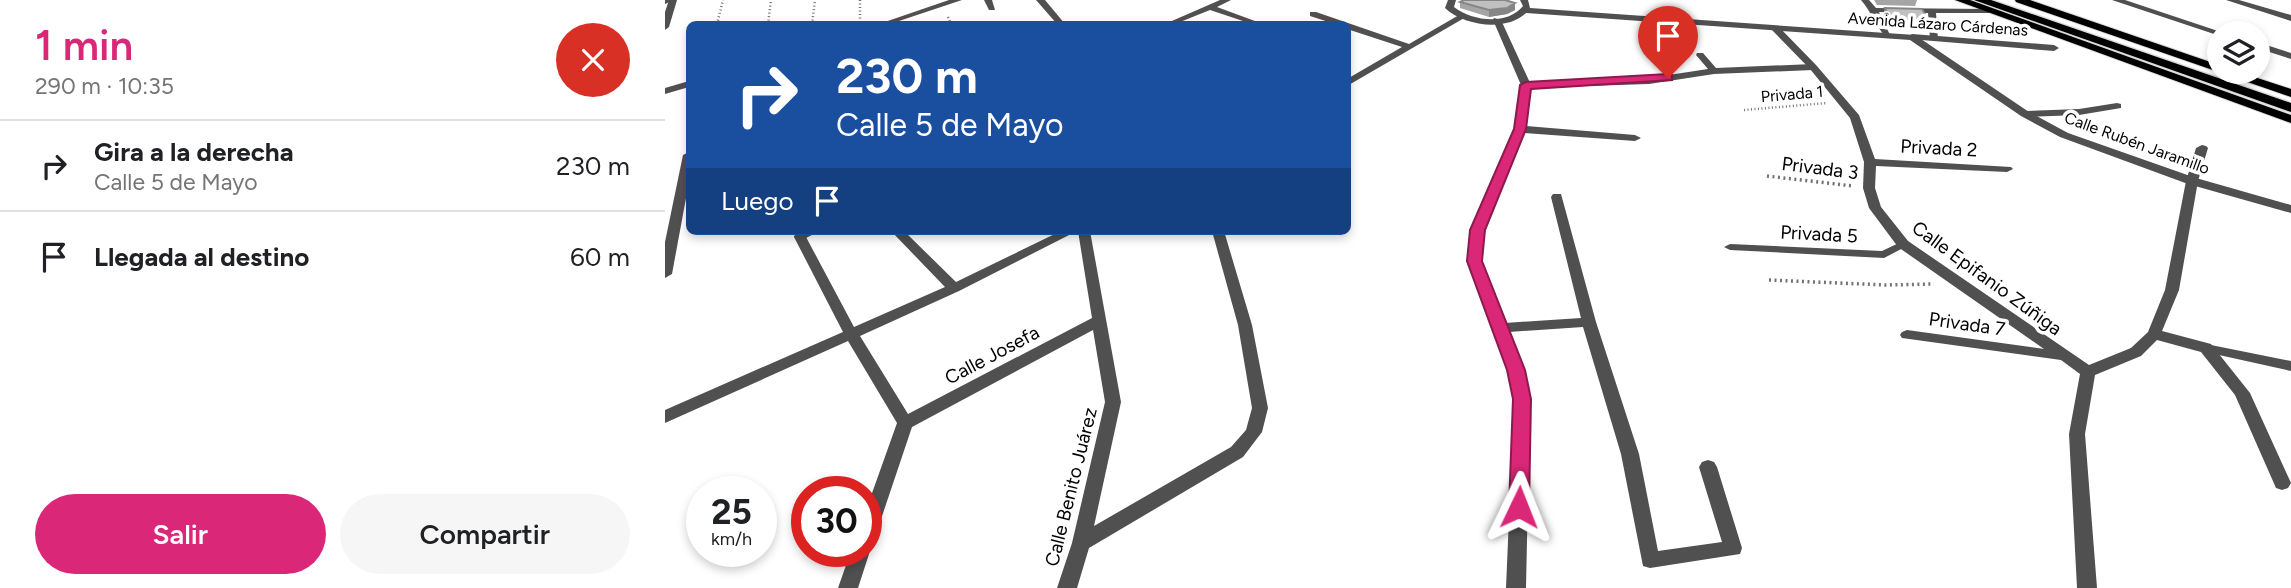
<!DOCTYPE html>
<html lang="es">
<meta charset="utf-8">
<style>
:root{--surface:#fff;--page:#f6f6f6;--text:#202124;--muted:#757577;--line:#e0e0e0;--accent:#db2777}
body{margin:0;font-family:Figtree,sans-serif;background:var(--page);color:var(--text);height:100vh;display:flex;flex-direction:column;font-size:26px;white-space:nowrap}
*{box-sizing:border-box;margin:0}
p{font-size:23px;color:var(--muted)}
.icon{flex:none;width:38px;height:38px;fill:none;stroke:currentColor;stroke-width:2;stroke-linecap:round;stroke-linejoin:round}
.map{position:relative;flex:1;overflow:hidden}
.details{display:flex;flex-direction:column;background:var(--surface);width:665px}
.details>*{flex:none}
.hud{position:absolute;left:21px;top:21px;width:665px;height:214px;border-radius:10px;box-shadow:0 4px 10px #0003;background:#1a4fa0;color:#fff;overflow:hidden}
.controls{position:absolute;left:1542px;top:21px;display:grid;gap:14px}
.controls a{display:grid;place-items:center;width:63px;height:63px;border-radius:50%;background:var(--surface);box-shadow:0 4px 10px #0003;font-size:35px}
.speed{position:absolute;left:21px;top:476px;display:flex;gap:14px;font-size:35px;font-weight:700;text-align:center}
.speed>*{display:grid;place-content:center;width:91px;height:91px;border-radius:50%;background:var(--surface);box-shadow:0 4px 10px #0003;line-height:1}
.speed small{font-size:18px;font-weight:400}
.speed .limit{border:10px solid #d22;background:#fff;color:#111}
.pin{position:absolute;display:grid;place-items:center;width:60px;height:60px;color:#fff;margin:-72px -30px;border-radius:50% 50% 50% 0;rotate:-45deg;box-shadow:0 0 7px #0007}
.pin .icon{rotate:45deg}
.me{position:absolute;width:77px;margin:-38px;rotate:2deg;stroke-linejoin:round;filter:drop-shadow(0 0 5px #0008)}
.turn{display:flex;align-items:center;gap:24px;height:147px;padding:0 35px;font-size:32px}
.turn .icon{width:91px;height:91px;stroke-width:2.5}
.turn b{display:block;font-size:49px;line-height:60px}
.then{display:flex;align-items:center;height:66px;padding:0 35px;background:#0003;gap:14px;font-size:26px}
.round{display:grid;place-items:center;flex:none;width:74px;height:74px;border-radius:37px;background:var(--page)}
.overview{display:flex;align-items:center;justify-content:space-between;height:119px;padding:0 35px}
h1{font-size:42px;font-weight:600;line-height:52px;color:var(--accent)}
.action{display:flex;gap:14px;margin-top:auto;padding:14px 35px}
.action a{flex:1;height:80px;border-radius:42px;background:var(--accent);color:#fff;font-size:28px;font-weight:600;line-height:80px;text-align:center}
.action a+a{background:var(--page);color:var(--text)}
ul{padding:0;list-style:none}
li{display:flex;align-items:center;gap:21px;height:91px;padding:0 35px;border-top:2px solid var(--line)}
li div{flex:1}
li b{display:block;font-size:26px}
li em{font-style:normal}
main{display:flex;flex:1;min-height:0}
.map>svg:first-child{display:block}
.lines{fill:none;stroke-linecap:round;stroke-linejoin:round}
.primary-casing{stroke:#dbdbdb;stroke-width:2}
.trunk-casing{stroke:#dbdbdb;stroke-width:3}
.path-far1{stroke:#727272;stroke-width:2.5;stroke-dasharray:1 2.5;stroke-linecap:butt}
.path{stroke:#727272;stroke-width:3.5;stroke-dasharray:2 3.5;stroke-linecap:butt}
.service{fill:#505050;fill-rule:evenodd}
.minor{fill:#505050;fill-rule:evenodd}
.tertiary{fill:#505050;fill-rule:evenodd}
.primary{fill:#000;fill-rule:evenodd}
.trunk{fill:#000;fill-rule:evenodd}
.wall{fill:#a5a5a5}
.shaded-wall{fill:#868686}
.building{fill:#c0c0c0;stroke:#868686;stroke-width:2}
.route{fill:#db2777;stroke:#8e194d;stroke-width:2}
.labels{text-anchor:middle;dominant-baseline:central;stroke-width:7;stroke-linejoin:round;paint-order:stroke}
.far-street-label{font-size:16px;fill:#000;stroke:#fff}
.street-label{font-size:19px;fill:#000;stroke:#fff}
</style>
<main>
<section class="details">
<div class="overview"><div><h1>1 min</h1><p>290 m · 10:35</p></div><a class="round" style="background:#d93025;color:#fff"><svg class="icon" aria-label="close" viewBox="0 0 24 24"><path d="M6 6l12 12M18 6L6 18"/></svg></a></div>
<ul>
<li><svg class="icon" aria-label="right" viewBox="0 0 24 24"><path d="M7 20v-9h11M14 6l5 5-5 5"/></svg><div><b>Gira a la derecha</b><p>Calle 5 de Mayo</p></div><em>230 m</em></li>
<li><svg class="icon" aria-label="arrive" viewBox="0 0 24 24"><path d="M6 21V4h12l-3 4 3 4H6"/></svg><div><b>Llegada al destino</b></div><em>60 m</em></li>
</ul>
<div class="action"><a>Salir</a><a>Compartir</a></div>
</section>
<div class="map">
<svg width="1626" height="588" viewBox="0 0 1626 588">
<rect width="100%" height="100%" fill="#fff"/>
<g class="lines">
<g class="primary-casing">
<g id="primary">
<path d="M1290 0H1305L1626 115V123Z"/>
<path d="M1350 0H1365L1554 65V72H1574L1626 89V97L1351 2Z"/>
</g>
</g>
<g class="trunk-casing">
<path id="trunk" d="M1309 0H1326L1626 103V112Z"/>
</g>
<g class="path-far1">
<path d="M195 0V24"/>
<path d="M283 17 286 24"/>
<path d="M52 24 58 0"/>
<path d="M103 24 106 0"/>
<path d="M147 24 150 0"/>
<path d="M1079 110 1162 103"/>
</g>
<g class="path">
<path d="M1102 176 1188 186"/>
<path d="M1104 280 1220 285 1269 284"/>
</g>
<g class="service">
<path d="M319 0H327L330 10H324Z"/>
<path d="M1196 0H1204L1211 8 1324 9 1328 11 1324 13H1271L1273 39 1269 41 1265 39 1263 13 1214 12 1225 35 1221 37C1213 30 1206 11 1196 0Z"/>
<path d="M1032 53H1038L1051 68 1148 64 1152 67 1148 70 1049 74 984 84 861 88 857 85 861 82 984 78 1043 69 1031 55Z"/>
<path d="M139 231H155L139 239H131L129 237Z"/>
<path d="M1238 241 1242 242 1244 244 1242 246 1219 258 1065 250 1059 247 1065 244 1217 251Z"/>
<path d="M1541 344 1626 361V371L1536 351 1534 348Z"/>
</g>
<g class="minor">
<path d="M4 0H12L4 27 0 30V12Z"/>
<path d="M284 0H297L225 24H214Z"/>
<path d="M371 0H380L400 24H392Z"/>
<path d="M555 0H566L552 7 598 24H587L545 10 510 24H500Z"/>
<path d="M1447 0H1460L1559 33 1552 35Z"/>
<path d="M1561 0H1574L1626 15V21Z"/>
<path d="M645 12H651L744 44 794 15 801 17 682 86V79L737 47 682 29V24H670L645 16Z"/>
<path d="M829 18 836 20 866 85 861 126 970 135 976 138 970 141 859 133 818 230 816 260 840 323 916 318 886 197 888 194H896L931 322 974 454 993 551 1057 542 1034 467 1037 462 1043 460 1049 462 1052 467 1077 548 1075 554 985 568 978 566 956 454 918 327 844 332 859 370 865 399 861 588H841L849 399 843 370 802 260 806 230 850 129 855 101 856 85 828 20Z"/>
<path d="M1107 26H1113L1151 65 1194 115 1210 159 1346 167 1348 169 1342 172 1211 166 1210 188 1216 207 1243 241 1424 365 1466 348 1483 332 1500 290 1521 181 1531 148 1537 145 1541 146 1543 148 1533 181 1514 290 1497 331 1546 344 1585 393 1626 483 1623 488 1617 490 1611 488 1570 395 1536 352 1492 340 1476 356 1430 375 1420 434 1432 588H1412L1404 434 1415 374 1396 360 1237 338 1235 335 1237 332 1242 330 1379 349 1233 247 1204 208 1198 188 1199 162 1185 118 1145 69 1107 30Z"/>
<path d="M1247 34 1389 45 1394 48 1389 51 1244 39 1242 37Z"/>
<path d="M1592 42 1626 53V59L1592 48Z"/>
<path d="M24 81V87L0 94V88Z"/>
<path d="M1452 103 1456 104V108L1414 115 1360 117 1355 114 1360 111 1414 109Z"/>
<path d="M24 152V182L7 274 0 278V242L18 155Z"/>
<path d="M226 231H239L291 282 396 231H412L294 291 195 336 243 414 427 318 413 231H425L456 402 429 526 566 447 581 430 587 408 573 325 547 231H559L587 325 603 408 597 432 578 457 424 548 412 588H392L407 543 440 402 428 330 247 427 210 537 208 543 201 545V510L232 423 183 341 0 423V410L178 332 129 237 130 234H140L141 237 189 327 280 287Z"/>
<path d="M201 545 205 551 193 588H173L186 551H201Z"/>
</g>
<g class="tertiary">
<path d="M0 0H9L0 4Z"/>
<path d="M783 0H791L789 7C807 21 842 26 858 6L855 0H863L865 8 1250 35 1364 112 1403 133 1531 178 1626 205V213L1523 184 1395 137 1356 116 1245 40 861 13C841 32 799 26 780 8Z"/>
</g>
<use href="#primary" class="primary"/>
<use href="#trunk" class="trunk"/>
</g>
<g class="wall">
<path d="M1209 0H1252L1250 6 1212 5Z"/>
<path d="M795 2 850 3V10L842 14 824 17 795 8Z"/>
<path d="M1220 8 1264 21 1262 28 1223 25 1218 15Z"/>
</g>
<path class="shaded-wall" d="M850 3V10L842 14 824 17V10Z"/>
<g class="building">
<path d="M799 0H840L850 3 842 8 824 10 795 2Z"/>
<path d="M1220 8 1257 9 1264 21 1225 19Z"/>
</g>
<path class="route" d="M1003 74 1007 75V80L866 89 861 129 820 230 817 261 860 370 866 399 864 507 861 513 854 516 847 513 844 507 848 399 842 370 802 261 805 230 849 129 855 85 861 82Z"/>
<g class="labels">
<g class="far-street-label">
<text transform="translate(1273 24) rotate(4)">Avenida Lázaro Cárdenas</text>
<text transform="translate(1127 94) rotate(-5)">Privada 1</text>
<text transform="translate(1472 143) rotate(20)">Calle Rubén Jaramillo</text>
</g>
<g class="street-label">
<text transform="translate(1274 148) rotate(3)">Privada 2</text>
<text transform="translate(1155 168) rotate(7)">Privada 3</text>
<text transform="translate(1154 234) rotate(3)">Privada 5</text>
<text transform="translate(1322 278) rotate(36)">Calle Epifanio Zúñiga</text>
<text transform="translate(1302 324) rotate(8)">Privada 7</text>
<text transform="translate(327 355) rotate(-28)">Calle Josefa</text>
<text transform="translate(406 487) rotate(-76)">Calle Benito Juárez</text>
</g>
</g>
</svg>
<div class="controls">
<a><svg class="icon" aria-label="layers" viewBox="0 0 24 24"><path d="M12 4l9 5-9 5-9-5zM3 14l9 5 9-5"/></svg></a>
</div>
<div class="speed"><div>25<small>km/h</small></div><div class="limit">30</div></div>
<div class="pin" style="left:1003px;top:78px;background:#d93025"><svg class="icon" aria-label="arrive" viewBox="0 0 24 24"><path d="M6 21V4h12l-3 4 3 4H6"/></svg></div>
<svg class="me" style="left:854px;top:507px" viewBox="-20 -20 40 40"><path d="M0-17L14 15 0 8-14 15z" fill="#db2777" stroke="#fff" stroke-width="4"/></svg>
<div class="hud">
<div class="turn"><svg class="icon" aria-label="right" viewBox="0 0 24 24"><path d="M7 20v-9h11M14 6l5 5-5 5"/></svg><div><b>230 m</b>Calle 5 de Mayo</div></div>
<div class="then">Luego<svg class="icon" aria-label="arrive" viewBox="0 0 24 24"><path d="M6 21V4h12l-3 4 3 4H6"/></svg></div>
</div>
</div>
</main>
